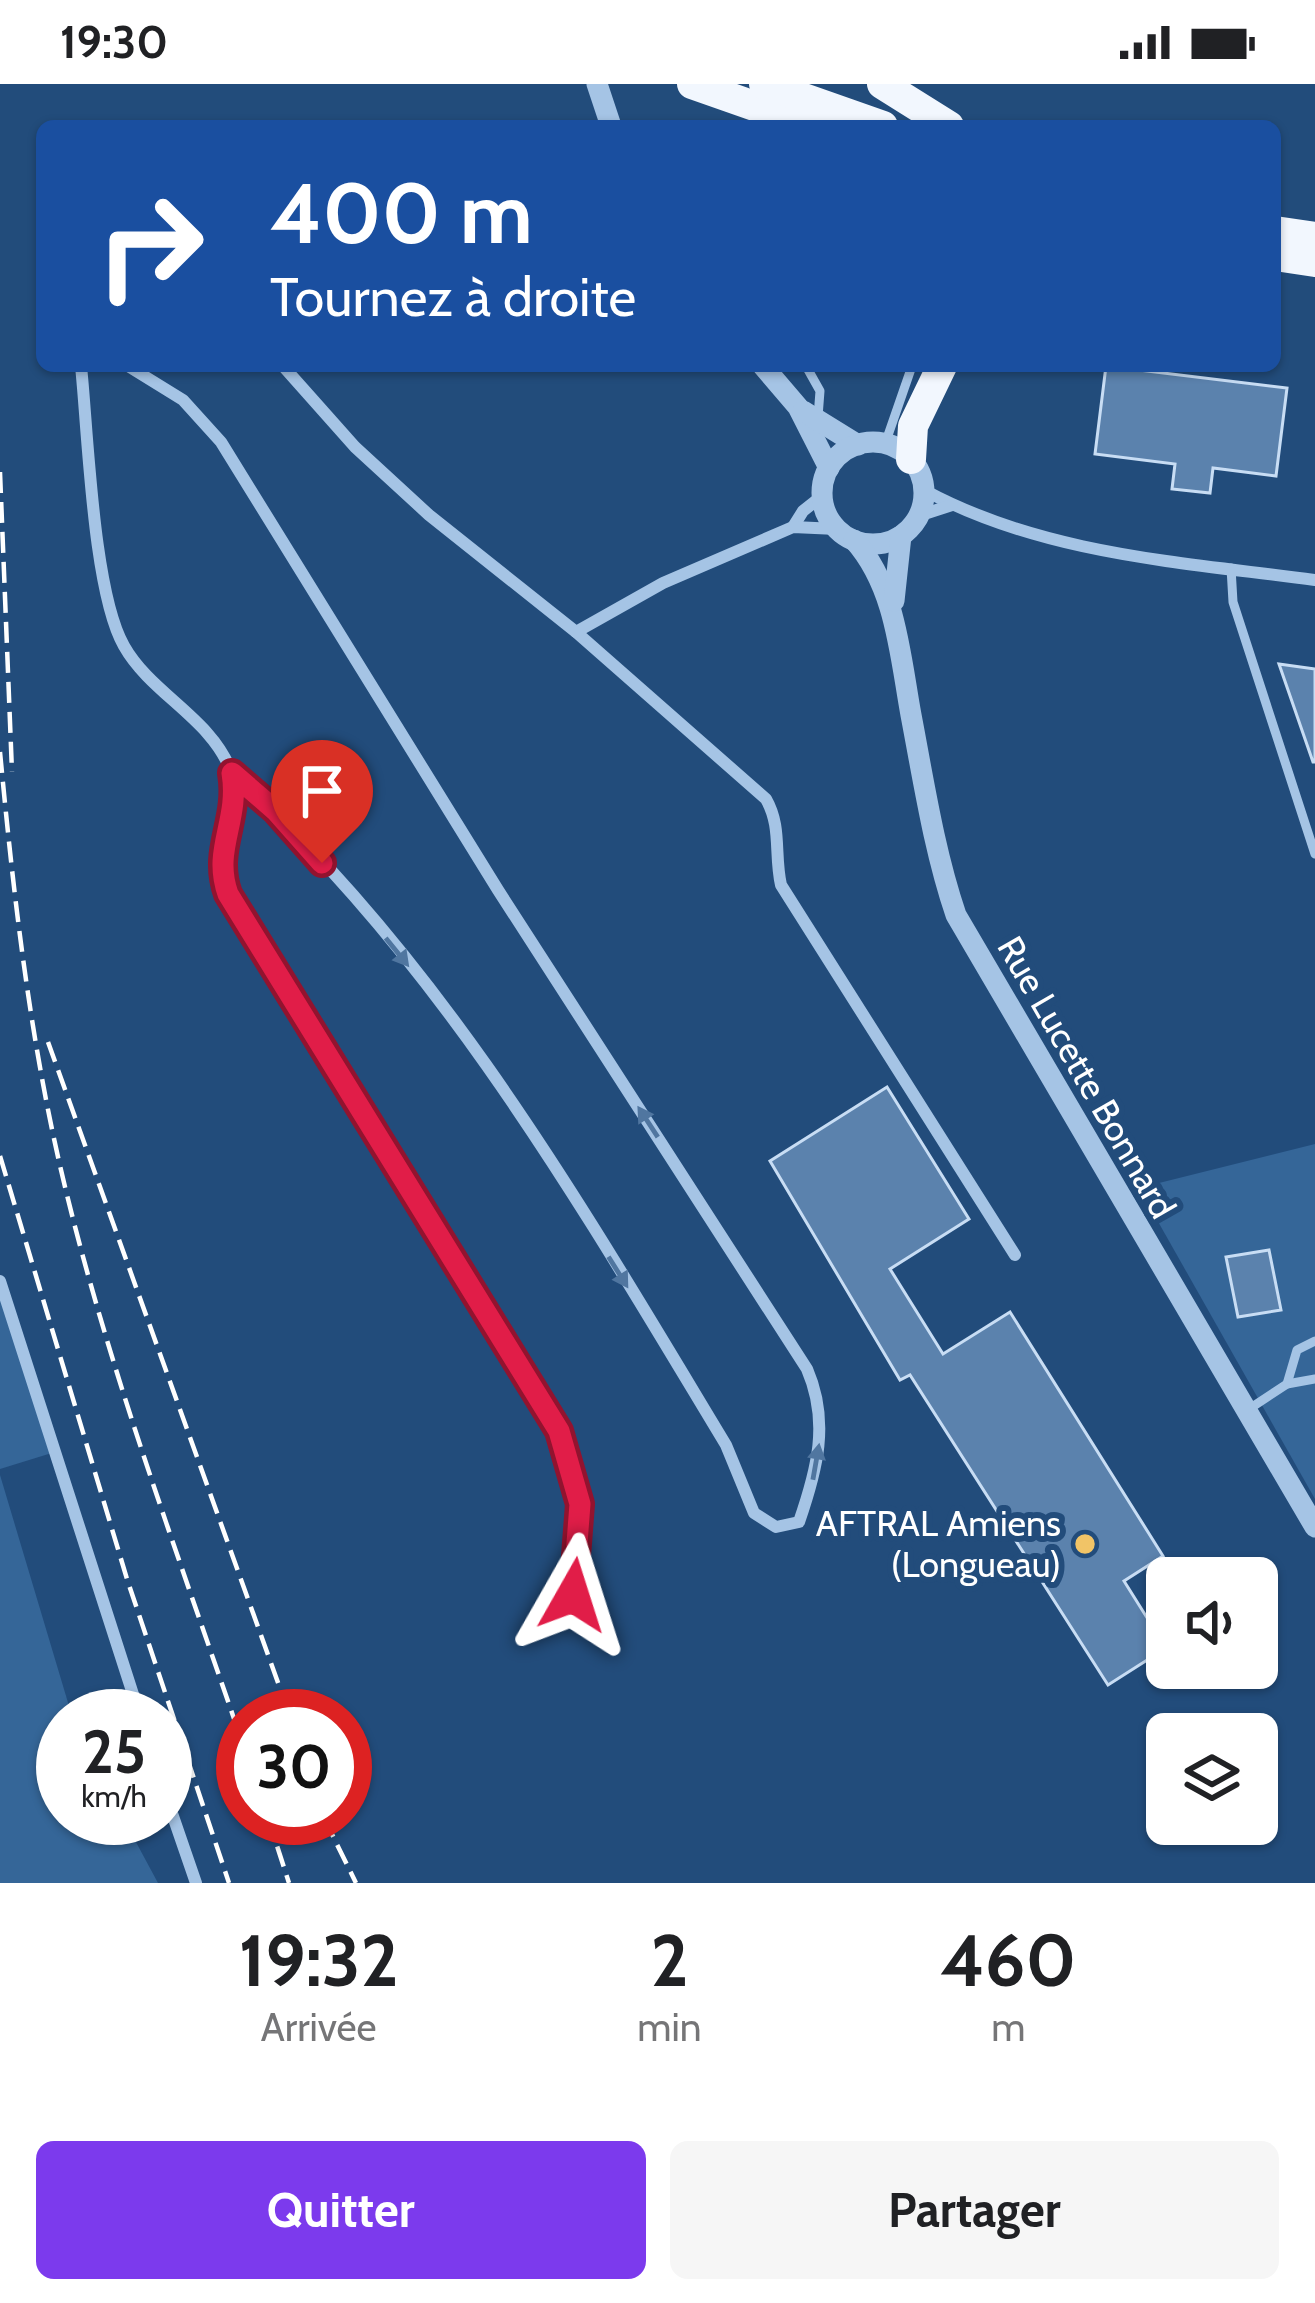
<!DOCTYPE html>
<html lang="fr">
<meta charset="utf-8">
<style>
:root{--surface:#fff;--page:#f6f6f6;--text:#202124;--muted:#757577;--accent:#7c3aed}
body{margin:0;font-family:Cabin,sans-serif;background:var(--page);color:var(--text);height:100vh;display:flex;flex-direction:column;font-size:45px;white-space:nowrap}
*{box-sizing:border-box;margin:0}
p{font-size:39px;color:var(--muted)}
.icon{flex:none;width:66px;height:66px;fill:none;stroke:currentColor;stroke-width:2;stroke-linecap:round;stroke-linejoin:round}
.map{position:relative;height:1799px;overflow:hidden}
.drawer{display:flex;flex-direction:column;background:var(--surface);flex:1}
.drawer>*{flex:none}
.hud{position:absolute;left:36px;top:36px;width:1245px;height:252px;border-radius:18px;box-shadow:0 3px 9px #0004;background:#1a4fa0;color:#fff;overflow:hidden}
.tools{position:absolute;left:1146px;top:1473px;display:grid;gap:24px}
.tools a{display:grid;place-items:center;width:132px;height:132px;border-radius:18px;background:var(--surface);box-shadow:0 3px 9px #0004;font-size:60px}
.speed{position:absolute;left:36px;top:1605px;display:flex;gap:24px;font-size:60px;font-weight:700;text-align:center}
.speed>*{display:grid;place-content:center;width:156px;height:156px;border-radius:50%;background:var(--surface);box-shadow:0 3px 9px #0004;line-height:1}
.speed small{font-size:30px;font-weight:400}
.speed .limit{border:18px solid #d22;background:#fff;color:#111}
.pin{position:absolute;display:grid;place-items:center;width:102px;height:102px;color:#fff;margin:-123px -51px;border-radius:50% 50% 50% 0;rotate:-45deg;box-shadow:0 0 12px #0007}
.pin .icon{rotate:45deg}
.me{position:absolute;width:132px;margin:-66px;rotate:6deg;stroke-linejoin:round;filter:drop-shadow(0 0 9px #0008)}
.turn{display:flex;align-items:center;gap:42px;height:252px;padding:0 36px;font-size:54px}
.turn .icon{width:156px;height:156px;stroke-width:2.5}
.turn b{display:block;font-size:84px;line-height:102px}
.eta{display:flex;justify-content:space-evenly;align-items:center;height:204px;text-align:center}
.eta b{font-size:72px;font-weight:700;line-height:84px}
.cta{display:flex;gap:24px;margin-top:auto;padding:24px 36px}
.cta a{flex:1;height:138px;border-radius:18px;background:var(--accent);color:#fff;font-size:48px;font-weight:700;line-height:138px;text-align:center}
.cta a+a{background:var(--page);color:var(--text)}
.status{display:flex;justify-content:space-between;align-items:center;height:84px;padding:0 60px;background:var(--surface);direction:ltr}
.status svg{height:33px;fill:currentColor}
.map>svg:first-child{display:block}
.green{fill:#356698}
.building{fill:#5b82ad;stroke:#c8ddf4;stroke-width:3}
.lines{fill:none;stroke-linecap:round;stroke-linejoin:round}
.service{stroke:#a5c4e5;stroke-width:9}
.minor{stroke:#a5c4e5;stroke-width:12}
.tertiary{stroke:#a5c4e5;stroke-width:21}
.trunk{stroke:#f2f7fe;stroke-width:30}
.rail{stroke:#fff;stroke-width:4.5;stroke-dasharray:21 9;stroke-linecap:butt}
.oneway{fill:#5076a0}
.route-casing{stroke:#92132f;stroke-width:30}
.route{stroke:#e11d48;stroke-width:21}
.poi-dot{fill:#f1c467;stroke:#224c7b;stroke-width:4.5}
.labels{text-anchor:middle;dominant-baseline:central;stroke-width:12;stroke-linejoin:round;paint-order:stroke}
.street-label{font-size:36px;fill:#fff;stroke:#224c7b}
.poi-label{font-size:36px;fill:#fff;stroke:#224c7b;text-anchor:end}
</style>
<div class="status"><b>19:30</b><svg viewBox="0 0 49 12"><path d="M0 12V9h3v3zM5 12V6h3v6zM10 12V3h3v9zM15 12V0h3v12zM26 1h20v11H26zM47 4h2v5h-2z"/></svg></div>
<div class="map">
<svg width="1315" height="1799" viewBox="0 0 1315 1799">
<rect width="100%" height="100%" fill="#224c7b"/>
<g class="green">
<path d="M1315 1060V1415L1139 1104Z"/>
<path d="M0 1197 55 1368 0 1385Z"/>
<path d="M0 1391 72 1632H63V1734H123L158 1799H0Z"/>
</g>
<g class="building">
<path d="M1106 282 1287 304 1276 392 1213 384 1210 409 1172 405 1175 380 1095 370Z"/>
<path d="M1279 580 1315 585V678H1313Z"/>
<path d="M887 1003 969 1135 890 1185 943 1270 1010 1228 1163 1472 1124 1497 1166 1564 1108 1601 910 1291 900 1296 770 1077Z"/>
<path d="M1269 1166 1281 1226 1238 1233 1226 1173Z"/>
</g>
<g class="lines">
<g class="service">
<path d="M806 282 820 307 818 333"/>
<path d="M885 360 912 282"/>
<path d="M1231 484 1233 518 1315 770"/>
<path d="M1287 1300 1297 1266 1315 1257"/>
<path d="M1246 1327 1287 1300 1315 1295"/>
</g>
<g class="minor">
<path d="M81 282C88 349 93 508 124 562 151 610 211 634 231 687 247 728 222 744 219 775 218 786 225 800 228 810L559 1347 580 1420 573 1511"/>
<path d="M128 282 183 316 221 358 498 806 807 1285C830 1338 817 1386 799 1438L776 1443 754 1429 726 1361C584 1126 440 874 233 689"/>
<path d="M283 282 355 363 429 431 576 548 766 715C782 743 774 770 781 801L1015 1171"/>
<path d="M924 406C1044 471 1182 478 1315 496"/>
<path d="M918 432 952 421"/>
<path d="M793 443 803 427 822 412"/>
<path d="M576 548 663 499 793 443 837 445"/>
<path d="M0 1197 140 1632"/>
<path d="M165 1709 196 1799"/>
</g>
<g class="tertiary">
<path d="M597 0 611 42"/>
<path d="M763 282 798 323 829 384"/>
<path d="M803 327 858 361"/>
<circle cx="873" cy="409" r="51"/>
<path d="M854 456C896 503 900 571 911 631 924 699 934 766 956 831L1315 1443"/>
<path d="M894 517 901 452"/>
</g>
<g class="trunk">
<path d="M692 0 811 42"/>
<path d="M764 0 883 42"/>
<path d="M882 0 949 42"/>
<path d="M1275 147 1315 153"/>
<path d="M1275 172 1315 178"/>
<path d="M911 375 913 342 942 282"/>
</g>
<g class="rail">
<path d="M0 388 12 688"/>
<path d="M0 668C14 816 31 966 67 1111 113 1298 181 1479 243 1661"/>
<path d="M48 958 290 1632"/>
<path d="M0 1072 127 1495 229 1799"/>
<path d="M268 1734 289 1799"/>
<path d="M324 1734 356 1799"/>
</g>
</g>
<defs><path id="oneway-solid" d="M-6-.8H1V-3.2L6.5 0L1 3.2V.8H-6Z" transform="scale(3)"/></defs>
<g class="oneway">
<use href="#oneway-solid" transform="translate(397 868) rotate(51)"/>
<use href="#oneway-solid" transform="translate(648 1038) rotate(-123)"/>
<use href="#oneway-solid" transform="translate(618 1188) rotate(58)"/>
<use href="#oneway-solid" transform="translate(816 1378) rotate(-80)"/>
</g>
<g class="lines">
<g class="route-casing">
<path id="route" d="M322 779 276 727 232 689C240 737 212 765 228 810L559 1347 580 1420 573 1511"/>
</g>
<use href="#route" class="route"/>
</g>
<circle class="poi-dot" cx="1085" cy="1460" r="12"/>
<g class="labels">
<g class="street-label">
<text transform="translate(1087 993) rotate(60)">Rue Lucette Bonnard</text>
</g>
<g class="poi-label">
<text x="1061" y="1439">AFTRAL Amiens<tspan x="1061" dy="41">(Longueau)</tspan></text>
</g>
</g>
</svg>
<div class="tools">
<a><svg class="icon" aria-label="sound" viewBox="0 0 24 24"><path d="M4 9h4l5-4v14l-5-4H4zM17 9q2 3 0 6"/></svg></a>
<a><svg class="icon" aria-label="layers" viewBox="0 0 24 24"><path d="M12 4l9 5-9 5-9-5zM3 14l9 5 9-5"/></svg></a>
</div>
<div class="speed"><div>25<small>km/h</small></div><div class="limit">30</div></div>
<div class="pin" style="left:322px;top:779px;background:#d93025"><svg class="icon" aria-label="arrive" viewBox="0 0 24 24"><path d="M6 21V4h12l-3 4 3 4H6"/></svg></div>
<svg class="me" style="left:573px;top:1511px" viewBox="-20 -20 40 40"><path d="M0-17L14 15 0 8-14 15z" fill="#e11d48" stroke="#fff" stroke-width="4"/></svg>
<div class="hud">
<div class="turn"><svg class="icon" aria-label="right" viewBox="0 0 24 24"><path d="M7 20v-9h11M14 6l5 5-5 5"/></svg><div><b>400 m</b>Tournez à droite</div></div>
</div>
</div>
<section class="drawer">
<div class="eta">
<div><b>19:32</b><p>Arrivée</p></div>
<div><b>2</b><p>min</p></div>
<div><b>460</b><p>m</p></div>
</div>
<div class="cta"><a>Quitter</a><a>Partager</a></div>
</section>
